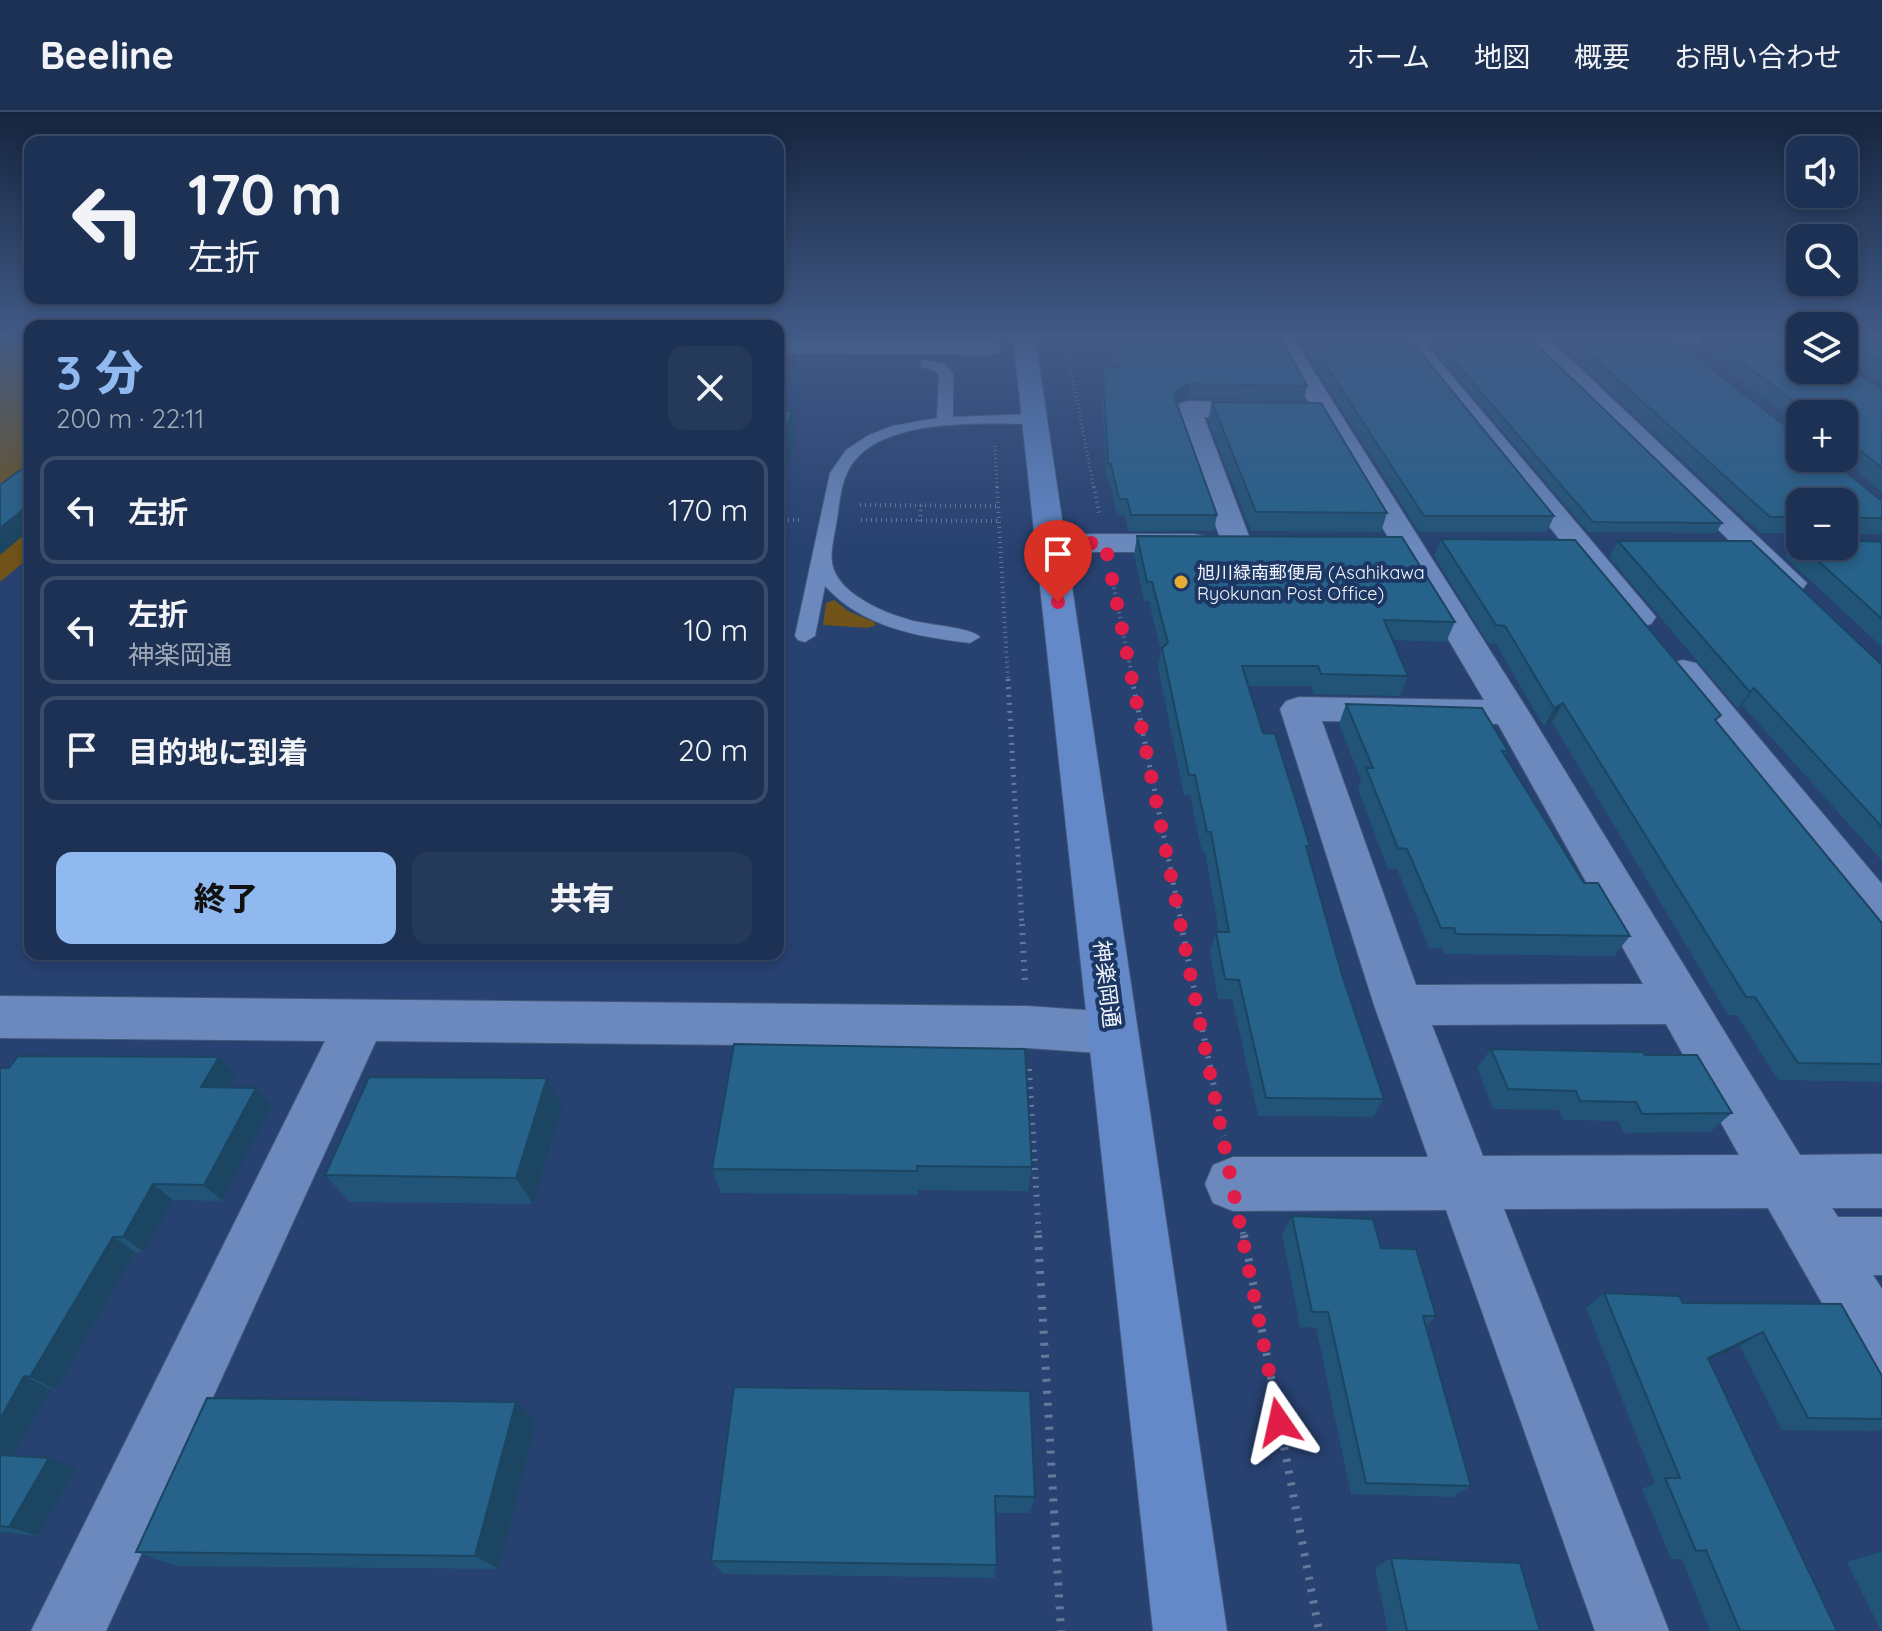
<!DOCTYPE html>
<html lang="ja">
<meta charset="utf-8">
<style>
:root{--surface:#1d3154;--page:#25395a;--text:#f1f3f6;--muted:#a0a9b8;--line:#3b4c6b;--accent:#90b9f0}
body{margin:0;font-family:Quicksand,"Noto Sans JP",sans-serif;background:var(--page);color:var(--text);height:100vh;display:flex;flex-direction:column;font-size:30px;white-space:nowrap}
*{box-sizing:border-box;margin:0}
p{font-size:26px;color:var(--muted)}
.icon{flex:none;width:44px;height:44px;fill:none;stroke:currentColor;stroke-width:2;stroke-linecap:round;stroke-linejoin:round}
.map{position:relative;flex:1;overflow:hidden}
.sheet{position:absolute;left:24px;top:208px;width:760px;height:640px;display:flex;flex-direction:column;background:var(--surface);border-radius:16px;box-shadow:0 4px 12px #0003,0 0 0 2px var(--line)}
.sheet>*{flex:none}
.guide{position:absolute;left:24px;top:24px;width:760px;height:168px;border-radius:16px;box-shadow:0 4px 12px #0003,0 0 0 2px var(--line);background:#1d3154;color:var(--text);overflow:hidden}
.buttons{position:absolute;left:1786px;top:24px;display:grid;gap:16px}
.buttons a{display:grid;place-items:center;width:72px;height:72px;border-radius:16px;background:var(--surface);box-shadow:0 4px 12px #0003,0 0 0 2px var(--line);font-size:40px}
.pin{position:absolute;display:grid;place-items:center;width:68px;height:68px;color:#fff;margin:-82px -34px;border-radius:50% 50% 50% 0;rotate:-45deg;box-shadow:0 0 8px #0007}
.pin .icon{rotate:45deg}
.me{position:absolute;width:88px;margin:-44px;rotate:349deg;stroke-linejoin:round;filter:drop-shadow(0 0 6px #0008)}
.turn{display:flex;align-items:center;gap:28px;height:168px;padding:0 32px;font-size:36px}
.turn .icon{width:104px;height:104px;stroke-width:2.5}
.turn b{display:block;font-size:56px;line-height:68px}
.round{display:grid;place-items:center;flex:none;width:84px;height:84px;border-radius:16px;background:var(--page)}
.overview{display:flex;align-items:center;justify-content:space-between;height:136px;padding:0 32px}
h1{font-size:48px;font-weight:800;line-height:60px;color:var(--accent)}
.primary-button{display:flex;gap:16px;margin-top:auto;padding:16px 32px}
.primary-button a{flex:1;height:92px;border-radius:16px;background:var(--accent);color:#111;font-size:32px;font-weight:800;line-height:92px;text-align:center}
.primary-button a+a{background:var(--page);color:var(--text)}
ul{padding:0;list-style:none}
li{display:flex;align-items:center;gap:24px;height:108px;margin:0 16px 12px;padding:0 16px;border:4px solid var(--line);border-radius:16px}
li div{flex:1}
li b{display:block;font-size:30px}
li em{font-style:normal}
header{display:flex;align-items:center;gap:48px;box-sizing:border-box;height:112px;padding:0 40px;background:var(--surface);border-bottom:2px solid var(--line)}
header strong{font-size:38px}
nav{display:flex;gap:44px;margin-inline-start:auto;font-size:28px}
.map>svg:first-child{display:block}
.green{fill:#705319}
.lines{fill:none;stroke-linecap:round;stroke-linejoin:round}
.lane-casing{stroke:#44587b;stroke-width:2}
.street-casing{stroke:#44587b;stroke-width:2}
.secondary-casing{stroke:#44587b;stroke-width:2}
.path-far4{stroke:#66799b;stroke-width:3;stroke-dasharray:1 3;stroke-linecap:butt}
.path-far3{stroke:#66799b;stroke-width:4;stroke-dasharray:1 4;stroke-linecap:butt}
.path-far2{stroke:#66799b;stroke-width:5;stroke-dasharray:2 6;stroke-linecap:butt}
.path-far1{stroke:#66799b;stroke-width:6;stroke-dasharray:2 7;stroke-linecap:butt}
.path{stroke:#66799b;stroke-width:8;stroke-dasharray:3 9;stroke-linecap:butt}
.lane{fill:#6b89bd;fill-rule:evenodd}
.street{fill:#6b89bd;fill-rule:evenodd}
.secondary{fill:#6489c8;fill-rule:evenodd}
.wall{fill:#215477}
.shaded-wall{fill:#1b4561}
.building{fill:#26628a;stroke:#1b4561;stroke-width:2}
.route{stroke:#e11d48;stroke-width:14;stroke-dasharray:0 25.2}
.poi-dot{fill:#e6ad36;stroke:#1d3764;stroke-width:3}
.labels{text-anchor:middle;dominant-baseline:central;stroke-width:8;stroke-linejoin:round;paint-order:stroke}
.far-poi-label{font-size:18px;fill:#f0f4fa;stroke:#1d3764;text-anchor:start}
.street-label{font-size:22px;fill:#f0f4fa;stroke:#1d3764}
</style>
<header>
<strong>Beeline</strong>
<nav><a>ホーム</a><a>地図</a><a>概要</a><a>お問い合わせ</a></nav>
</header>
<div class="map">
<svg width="1882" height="1519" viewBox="0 0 1882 1519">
<rect width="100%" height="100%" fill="#274170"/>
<g class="green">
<path d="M0 225H30V445L0 470Z"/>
<path d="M834 488 848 499 874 510 876 513 868 516 823 513 826 491Z"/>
</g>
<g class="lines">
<g class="lane-casing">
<path id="lane" d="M926 248 944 252 953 262V305L1035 302 1043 307 1035 312C983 312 876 304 848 359 840 374 839 397 836 413 831 442 825 457 850 479 867 493 889 502 910 508 926 513 971 515 980 525L970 531C918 525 862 515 825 474L815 524 805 530 798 528 795 524 830 361 846 338 867 324 892 314 937 306 939 263 934 258 921 255V249Z"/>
</g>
<g class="street-casing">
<g id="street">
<path d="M1270 225H1292L1529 600 1800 1043 1882 1042V1096H1832L1838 1105H1882V1163H1873L1882 1177V1268L1860 1258 1768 1096 1504 1097 1669 1519H1595L1446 1098 1233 1099 1213 1091 1205 1072 1213 1053 1233 1045H1428L1374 893 1280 597 1286 589 1299 585 1484 588ZM1322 609 1498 612 1643 872 1416 873ZM1666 912 1739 1043 1483 1044 1432 913Z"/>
<path d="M1398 225H1547L1807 471 1802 478 1791 481 1780 478 1529 233H1426L1656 505 1651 512 1639 515 1627 512Z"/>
<path d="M1594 225H1800V232H1605L1597 230Z"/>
<path d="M778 227 990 229 998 231 1001 236 998 241 990 243 778 241Z"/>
<path d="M1188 289 1271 290 1280 293 1284 298 1280 303 1271 306 1204 305 1252 432 1248 439 1237 441 1226 439 1222 432 1175 297 1179 292Z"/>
<path d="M1050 422H1194L1205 424 1209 431 1205 438 1194 440H1050L1039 438 1035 431 1039 424Z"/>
<path d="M1683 548 1696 551 1882 772V820L1866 815 1670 567 1665 559 1670 551Z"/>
<path d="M0 884 1027 894 1113 900 1131 906 1138 921 1131 936 1113 942 1027 936 376 929 106 1519H31L325 929 0 926Z"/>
</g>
</g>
<g class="secondary-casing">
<path id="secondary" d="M1013 225H1035L1227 1519H1153Z"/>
</g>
<g class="path-far4">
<path d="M1065 225 1094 377"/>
<path d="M995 334 997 377"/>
</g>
<g class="path-far3">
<path d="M997 375 1008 569"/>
<path d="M1094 375 1099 401"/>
<path d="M860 393 999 394"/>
<path d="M778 408H799"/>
<path d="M861 408 1000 409"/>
<path d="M920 409 921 393"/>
<path d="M1111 461 1133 569"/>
</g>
<g class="path-far2">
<path d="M1008 567 1022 814"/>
<path d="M1132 567 1182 814"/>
</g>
<g class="path-far1">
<path d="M1022 812 1025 871"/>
<path d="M1181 812 1224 1024"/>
<path d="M1029 957 1039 1125"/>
<path d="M1243 1120 1244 1125"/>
</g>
<g class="path">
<path d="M1038 1123 1061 1519"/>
<path d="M1244 1123 1319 1519"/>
</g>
<use href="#lane" class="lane"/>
<use href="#street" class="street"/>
<use href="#secondary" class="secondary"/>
</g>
<g class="wall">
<path d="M1107 225H1280L1307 274 1304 288 1188 286 1177 290 1217 403 1214 419H1128L1125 403H1117L1109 367H1106L1101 269 1103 255H1115Z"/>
<path d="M1551 225H1670L1882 389V422H1847L1800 390V421H1760Z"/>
<path d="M1702 225H1800L1882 277V380L1841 346H1844V302H1800V314L1697 235Z"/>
<path d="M1844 225H1882V270L1846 248 1844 251Z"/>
<path d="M1308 226 1554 404 1547 420H1419L1305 239Z"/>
<path d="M1435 227 1722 411 1716 421 1588 420 1432 236Z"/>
<path d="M1212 290 1387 401 1381 420 1251 419 1208 308Z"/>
<path d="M778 299H792L795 326 785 361H778Z"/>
<path d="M1137 424 1455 510 1446 530 1393 528 1408 564 1400 584 1314 582 1311 574H1248L1263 621 1310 734 1308 739 1342 863 1384 987 1373 1005 1258 1004 1232 887H1218L1210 839 1216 820H1219L1205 740H1202L1190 683H1184L1158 555 1161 539 1149 489H1144L1134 443Z"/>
<path d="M1441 427 1716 609 1882 811V970L1778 968 1737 903H1728L1552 610 1544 615 1496 532 1488 531 1434 444Z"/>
<path d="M1618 429 1882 553V749L1742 593 1738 597 1609 445Z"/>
<path d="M1796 429H1800V434H1844L1882 430V535L1785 445Z"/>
<path d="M1346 592 1508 639 1505 644 1584 771 1630 824 1614 844 1445 842 1442 836H1429L1397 757H1388L1358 677 1361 668 1339 612Z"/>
<path d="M734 932 1032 1055 1028 1079 918 1078V1083L721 1081 712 1057Z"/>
<path d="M1491 937 1645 943 1732 1001 1710 1020 1624 1021 1618 1009 1563 1008 1559 998 1493 997 1477 956Z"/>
<path d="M219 945 236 963 229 975 256 976 272 993 222 1089 173 1088 144 1140H135L56 1278 51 1277 14 1344 76 1357 38 1424 0 1420V956Z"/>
<path d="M562 995 533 1092 350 1090 325 1063Z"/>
<path d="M1292 1104 1381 1136 1436 1204 1426 1214 1471 1374 1453 1385 1351 1382 1316 1216 1300 1215 1282 1122Z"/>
<path d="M1604 1181 1683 1191 1882 1264V1317L1878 1319 1782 1318 1740 1234 1709 1248 1837 1519H1710L1682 1447H1671L1642 1377 1655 1371 1586 1196Z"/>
<path d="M734 1275 1035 1385 1030 1401H995L997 1453 994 1466 723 1462 711 1449Z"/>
<path d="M536 1310 499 1457 177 1454 136 1440Z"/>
<path d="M1880 1440H1882V1519H1881L1847 1450Z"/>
<path d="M1391 1446 1540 1519H1388L1375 1456Z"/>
</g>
<g class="shaded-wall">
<path d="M1190 272 1188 286 1177 290 1174 284 1179 276Z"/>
<path d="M792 299 795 326 785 361 782 333Z"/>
<path d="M30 392V418L0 443V416Z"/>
<path d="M1852 415 1844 427V417Z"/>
<path d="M1754 576 1742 593 1738 597 1750 580Z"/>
<path d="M1563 591 1552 610 1544 615 1554 596Z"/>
<path d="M219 945 236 963 219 993 201 975Z"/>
<path d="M547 966 562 995 533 1092 516 1066Z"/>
<path d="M256 976 272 993 222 1089 204 1073Z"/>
<path d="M153 1072 173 1088 144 1140 123 1125Z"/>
<path d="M113 1125 135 1140 56 1278 30 1265Z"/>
<path d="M1763 1220 1740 1234 1686 1259 1708 1246Z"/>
<path d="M24 1264 51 1277 9 1352 0 1349V1307Z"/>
<path d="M516 1290 536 1310 499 1457 475 1444Z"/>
<path d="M49 1346 76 1357 38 1424 9 1415Z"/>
</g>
<g class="building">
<path d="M1112 225H1280L1307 274 1190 272 1179 276 1174 284 1217 403H1131L1127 387H1119L1111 352H1108L1103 255H1120Z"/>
<path d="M1318 225H1408L1554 404H1424L1308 226Z"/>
<path d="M1571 225H1670L1800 325V346H1828L1882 389V406H1855L1852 415 1844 417V390H1800V405H1770Z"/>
<path d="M1708 225H1800V258H1844V253L1882 277V356L1848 329H1844V302H1811Z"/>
<path d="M1844 225H1882V251L1854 235 1849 241 1844 242Z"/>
<path d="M1435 227H1531L1722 411 1593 410Z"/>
<path d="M1212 290 1321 291 1387 401 1256 400Z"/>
<path d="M778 299H792L782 333H778Z"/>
<path d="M30 351V392L0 416V373Z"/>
<path d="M1137 424 1402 425 1455 510 1384 508 1408 564 1321 562 1318 554H1242L1263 621 1275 622 1310 734H1306L1342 863 1384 987 1266 986 1239 868 1225 867 1216 820H1229L1211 720H1207L1195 663H1189L1162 536 1168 531 1152 470H1147Z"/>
<path d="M1441 427 1575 428 1721 603 1715 608 1882 811V952L1798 951 1755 885H1746L1563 591 1554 596 1505 514 1496 513Z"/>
<path d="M1844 428 1882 430V507L1802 434H1844Z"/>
<path d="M1618 429H1751L1882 553V715L1754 576 1750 580Z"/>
<path d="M1346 592 1482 596 1508 639H1502L1584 771H1598L1630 824 1456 822 1454 816H1441L1407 737 1398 736 1366 656H1373Z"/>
<path d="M734 932 1025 937 1032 1055 917 1054V1059L712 1057Z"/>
<path d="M1491 937 1643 940 1645 943H1697L1732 1001 1642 1002 1636 990 1580 989 1576 979 1508 977Z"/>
<path d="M18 944 219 945 201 975 256 976 204 1073 153 1072 123 1125H113L30 1265 24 1264 0 1307V956H9Z"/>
<path d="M369 965 547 966 516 1066 325 1063Z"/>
<path d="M1292 1104 1373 1107 1381 1136 1416 1137 1436 1204H1423L1471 1374 1366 1371 1328 1200H1312Z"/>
<path d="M1604 1181 1679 1184 1683 1191 1841 1192 1882 1264V1307L1808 1306 1763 1220 1708 1246 1837 1519H1740L1706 1438 1696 1439 1665 1366H1680Z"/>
<path d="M734 1275 1030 1279 1035 1385 995 1384 997 1453 711 1449Z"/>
<path d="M207 1286 516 1290 475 1444 136 1440Z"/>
<path d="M0 1343 49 1346 9 1415 0 1414Z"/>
<path d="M1391 1446 1520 1451 1540 1519H1407Z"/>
</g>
<linearGradient id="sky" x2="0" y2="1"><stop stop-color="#15243e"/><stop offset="0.51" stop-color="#415a86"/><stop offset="1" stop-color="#415a86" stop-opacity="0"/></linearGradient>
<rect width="1882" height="437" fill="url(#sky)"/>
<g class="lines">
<path class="route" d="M1058 490 1050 431H1105L1279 1310"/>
</g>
<circle class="poi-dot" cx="1181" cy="470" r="8"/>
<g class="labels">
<g class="far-poi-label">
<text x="1197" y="460">旭川緑南郵便局 (Asahikawa<tspan x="1197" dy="21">Ryokunan Post Office)</tspan></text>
</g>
<g class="street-label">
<text transform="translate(1107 872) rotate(83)">神楽岡通</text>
</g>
</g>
</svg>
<div class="buttons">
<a><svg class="icon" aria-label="sound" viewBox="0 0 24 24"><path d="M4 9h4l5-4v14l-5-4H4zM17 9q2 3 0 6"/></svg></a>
<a><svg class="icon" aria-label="search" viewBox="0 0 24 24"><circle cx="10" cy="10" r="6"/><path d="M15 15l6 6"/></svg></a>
<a><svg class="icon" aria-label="layers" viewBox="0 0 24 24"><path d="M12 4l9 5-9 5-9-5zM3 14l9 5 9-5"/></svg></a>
<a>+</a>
<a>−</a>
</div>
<div class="pin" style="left:1058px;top:490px;background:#d93025"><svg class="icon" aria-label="arrive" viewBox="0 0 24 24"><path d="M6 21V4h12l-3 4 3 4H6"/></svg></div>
<svg class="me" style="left:1279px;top:1310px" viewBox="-20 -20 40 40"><path d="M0-17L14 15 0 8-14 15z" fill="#e11d48" stroke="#fff" stroke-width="4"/></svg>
<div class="guide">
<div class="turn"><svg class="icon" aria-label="left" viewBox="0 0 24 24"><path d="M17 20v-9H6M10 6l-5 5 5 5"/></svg><div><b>170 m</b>左折</div></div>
</div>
<section class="sheet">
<div class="overview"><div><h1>3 分</h1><p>200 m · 22:11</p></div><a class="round"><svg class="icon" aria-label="close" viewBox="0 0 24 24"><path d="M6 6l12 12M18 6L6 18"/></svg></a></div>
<ul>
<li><svg class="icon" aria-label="left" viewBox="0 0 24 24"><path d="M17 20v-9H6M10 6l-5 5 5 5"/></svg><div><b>左折</b></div><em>170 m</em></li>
<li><svg class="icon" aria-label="left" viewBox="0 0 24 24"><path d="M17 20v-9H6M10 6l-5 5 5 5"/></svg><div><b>左折</b><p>神楽岡通</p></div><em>10 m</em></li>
<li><svg class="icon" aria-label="arrive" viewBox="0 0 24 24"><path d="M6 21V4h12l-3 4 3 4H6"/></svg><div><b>目的地に到着</b></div><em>20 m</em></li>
</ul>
<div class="primary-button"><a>終了</a><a>共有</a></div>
</section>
</div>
